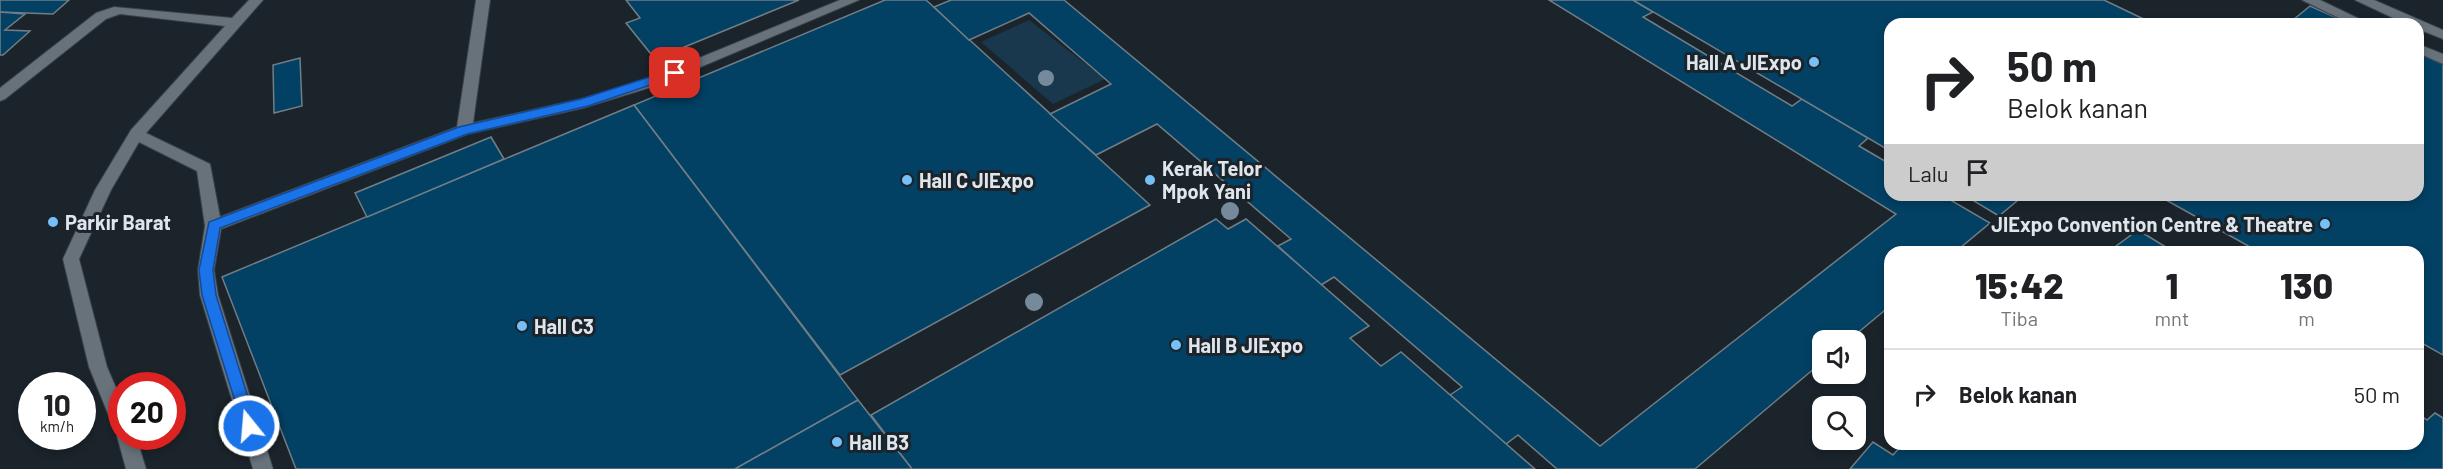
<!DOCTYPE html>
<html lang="id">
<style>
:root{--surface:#fff;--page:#f6f6f6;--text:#202124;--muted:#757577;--line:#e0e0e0}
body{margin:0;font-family:Barlow,sans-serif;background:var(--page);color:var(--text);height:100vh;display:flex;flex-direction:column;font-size:22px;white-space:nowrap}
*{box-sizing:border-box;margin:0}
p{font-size:20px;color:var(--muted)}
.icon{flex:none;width:33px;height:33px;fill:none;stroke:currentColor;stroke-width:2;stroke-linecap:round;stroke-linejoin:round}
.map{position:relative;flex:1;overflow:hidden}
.details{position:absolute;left:1884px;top:246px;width:540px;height:204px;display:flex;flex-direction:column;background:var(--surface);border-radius:18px;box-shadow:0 3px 9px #0003}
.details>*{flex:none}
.hud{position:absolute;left:1884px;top:18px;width:540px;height:183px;border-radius:18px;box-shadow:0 3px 9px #0003;background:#fff;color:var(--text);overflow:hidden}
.buttons{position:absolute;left:1812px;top:330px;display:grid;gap:12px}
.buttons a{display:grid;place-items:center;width:54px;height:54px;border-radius:12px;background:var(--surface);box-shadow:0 3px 9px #0003;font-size:30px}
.speed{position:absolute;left:18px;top:372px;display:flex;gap:12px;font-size:30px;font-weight:700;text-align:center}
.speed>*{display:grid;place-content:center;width:78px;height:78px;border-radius:50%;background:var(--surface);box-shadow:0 3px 9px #0003;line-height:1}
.speed small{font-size:15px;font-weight:400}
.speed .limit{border:9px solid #d22;background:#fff;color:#111}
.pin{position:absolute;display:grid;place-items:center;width:51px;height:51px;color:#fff;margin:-26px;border-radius:12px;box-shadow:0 3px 9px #0006}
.me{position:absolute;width:66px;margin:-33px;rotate:343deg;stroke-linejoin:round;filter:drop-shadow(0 0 4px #0008)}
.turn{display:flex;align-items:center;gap:21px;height:126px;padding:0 24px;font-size:27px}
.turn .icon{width:78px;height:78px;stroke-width:2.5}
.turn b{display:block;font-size:42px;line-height:51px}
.then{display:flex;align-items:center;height:57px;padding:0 24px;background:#0003;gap:12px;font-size:22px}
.eta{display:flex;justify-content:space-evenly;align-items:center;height:102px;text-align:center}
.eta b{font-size:36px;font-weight:800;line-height:42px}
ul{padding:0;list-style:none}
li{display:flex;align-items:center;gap:18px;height:90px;padding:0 24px;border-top:2px solid var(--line)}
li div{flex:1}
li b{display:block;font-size:22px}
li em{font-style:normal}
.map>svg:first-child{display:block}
.green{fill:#1a384d}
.building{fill:#024164;stroke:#727d85;stroke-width:1.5}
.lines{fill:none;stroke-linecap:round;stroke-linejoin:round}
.service-casing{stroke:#3a4147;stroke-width:2}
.service{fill:#67727b;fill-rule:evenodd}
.tree{fill:#758a9a}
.route{fill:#1a73e8;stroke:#114b97;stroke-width:1.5}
.poi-dot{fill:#76c0f7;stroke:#1b242b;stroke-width:2}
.labels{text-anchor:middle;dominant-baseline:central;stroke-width:6;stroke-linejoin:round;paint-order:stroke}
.poi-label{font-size:20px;font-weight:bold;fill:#dfe5ea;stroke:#1b242b;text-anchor:start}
</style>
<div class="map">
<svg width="2443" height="469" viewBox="0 0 2443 469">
<rect width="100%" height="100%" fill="#1b242b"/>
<path class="green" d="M1029 20 1105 79 1053 104 981 42Z"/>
<g class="building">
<path d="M0 0H69L53 14 0 12Z"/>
<path d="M626 0H799L655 59 626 23 640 18Z"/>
<path d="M885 0H926L1150 205 840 375 634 105Z"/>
<path d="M951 0H1064L1600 446 1896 214 1549 0H1633L1653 12 1643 17 1792 106 1802 99 1868 138 1859 146 1890 164V195H1942L1990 223 1955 252H1890V306L1849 340H1822V362L1695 469H1557L1518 435 1506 444 1450 395 1462 387 1334 277 1321 285 1278 246 1291 239 1157 124 1096 155 1050 114 1111 84 1029 13 969 40 934 7Z"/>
<path d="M1633 0H2104L2154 24H1890V151Z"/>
<path d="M2310 6 2351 24H2288Z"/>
<path d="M0 12 25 14 5 30 30 31 3 55H0Z"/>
<path d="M2418 53 2443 64V355L2418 341V252H2259L2157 195H2418Z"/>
<path d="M300 58 302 106 274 113 273 65Z"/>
<path d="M634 105 858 400 735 469H296L222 277Z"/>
<path d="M491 137 504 159 367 217 355 193Z"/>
<path d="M1964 195H2024L1999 216Z"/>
<path d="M1216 219 1228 229 1246 219 1369 326 1350 338 1381 366 1401 352 1535 469H912L871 415Z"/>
<path d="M2138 230 2174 252H2108Z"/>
<path d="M858 400 912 469H735Z"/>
<path d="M2435 413 2443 418V469H1850L1873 442 1893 455 1903 444H2418V414L2427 420Z"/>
</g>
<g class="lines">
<g class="service-casing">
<g id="service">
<path d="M249 0H263L146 133 210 164 220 217 457 127 476 0H490L473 123 581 99 648 79 840 0H859L658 85 583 108 468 134 221 229 214 270 218 295 273 469H253L200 295 198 270 205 226 197 171 139 142 111 190 79 259 107 367 122 402V436H136L146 469H126L117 436 118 432 113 426 89 367 63 259 95 190 131 130 225 26 120 14 106 19 5 99 0 101V88L96 13 114 7 232 18Z"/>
<path d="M2302 0H2320L2370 24H2351Z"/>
<path d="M2355 0H2374L2443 30V39L2418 29V24H2406Z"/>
<path d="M2418 44 2443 54V64L2418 53Z"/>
</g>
</g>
<use href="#service" class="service"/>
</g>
<g class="tree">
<circle cx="1046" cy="78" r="8"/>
<circle cx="1230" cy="211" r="9"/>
<circle cx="1034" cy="302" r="9"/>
</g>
<path class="route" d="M675 69 680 70V75L588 106 467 134 220 228 213 270 216 295 257 426 255 430H244L202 295 199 270 209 222 459 127 581 99Z"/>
<g class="poi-dot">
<circle cx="1814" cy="62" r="6"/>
<circle cx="907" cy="180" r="6"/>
<circle cx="1150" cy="180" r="6"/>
<circle cx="53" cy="222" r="6"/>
<circle cx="2325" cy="224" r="6"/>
<circle cx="522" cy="326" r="6"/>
<circle cx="1176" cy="345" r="6"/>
<circle cx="837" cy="442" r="6"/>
</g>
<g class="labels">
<g class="poi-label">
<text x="1802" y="62" text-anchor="end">Hall A JIExpo</text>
<text x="1162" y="168">Kerak Telor<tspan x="1162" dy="23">Mpok Yani</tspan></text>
<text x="919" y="180">Hall C JIExpo</text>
<text x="65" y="222">Parkir Barat</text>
<text x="2313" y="224" text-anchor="end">JIExpo Convention Centre &amp; Theatre</text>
<text x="534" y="326">Hall C3</text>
<text x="1188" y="345">Hall B JIExpo</text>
<text x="849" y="442">Hall B3</text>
</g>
</g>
</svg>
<div class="buttons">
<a><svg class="icon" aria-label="sound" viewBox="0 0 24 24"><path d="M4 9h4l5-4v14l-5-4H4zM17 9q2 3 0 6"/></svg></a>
<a><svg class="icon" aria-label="search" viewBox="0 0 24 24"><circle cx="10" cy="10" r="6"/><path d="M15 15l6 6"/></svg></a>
</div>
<div class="speed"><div>10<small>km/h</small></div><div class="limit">20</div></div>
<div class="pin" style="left:675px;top:73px;background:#d93025"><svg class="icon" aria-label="arrive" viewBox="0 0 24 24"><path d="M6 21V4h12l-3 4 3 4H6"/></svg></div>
<svg class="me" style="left:249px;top:426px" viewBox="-20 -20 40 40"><circle r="17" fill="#1a73e8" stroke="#fff" stroke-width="3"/><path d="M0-11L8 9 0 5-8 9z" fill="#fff"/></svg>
<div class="hud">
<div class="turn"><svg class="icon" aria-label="right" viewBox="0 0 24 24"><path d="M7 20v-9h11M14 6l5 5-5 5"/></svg><div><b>50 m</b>Belok kanan</div></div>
<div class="then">Lalu<svg class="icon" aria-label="arrive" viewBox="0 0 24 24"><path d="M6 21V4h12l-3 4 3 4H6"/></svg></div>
</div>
<section class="details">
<div class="eta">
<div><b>15:42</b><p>Tiba</p></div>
<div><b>1</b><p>mnt</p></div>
<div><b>130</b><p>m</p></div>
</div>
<ul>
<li><svg class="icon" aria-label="right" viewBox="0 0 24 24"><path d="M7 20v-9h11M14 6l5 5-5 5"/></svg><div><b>Belok kanan</b></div><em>50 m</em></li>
</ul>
</section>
</div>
